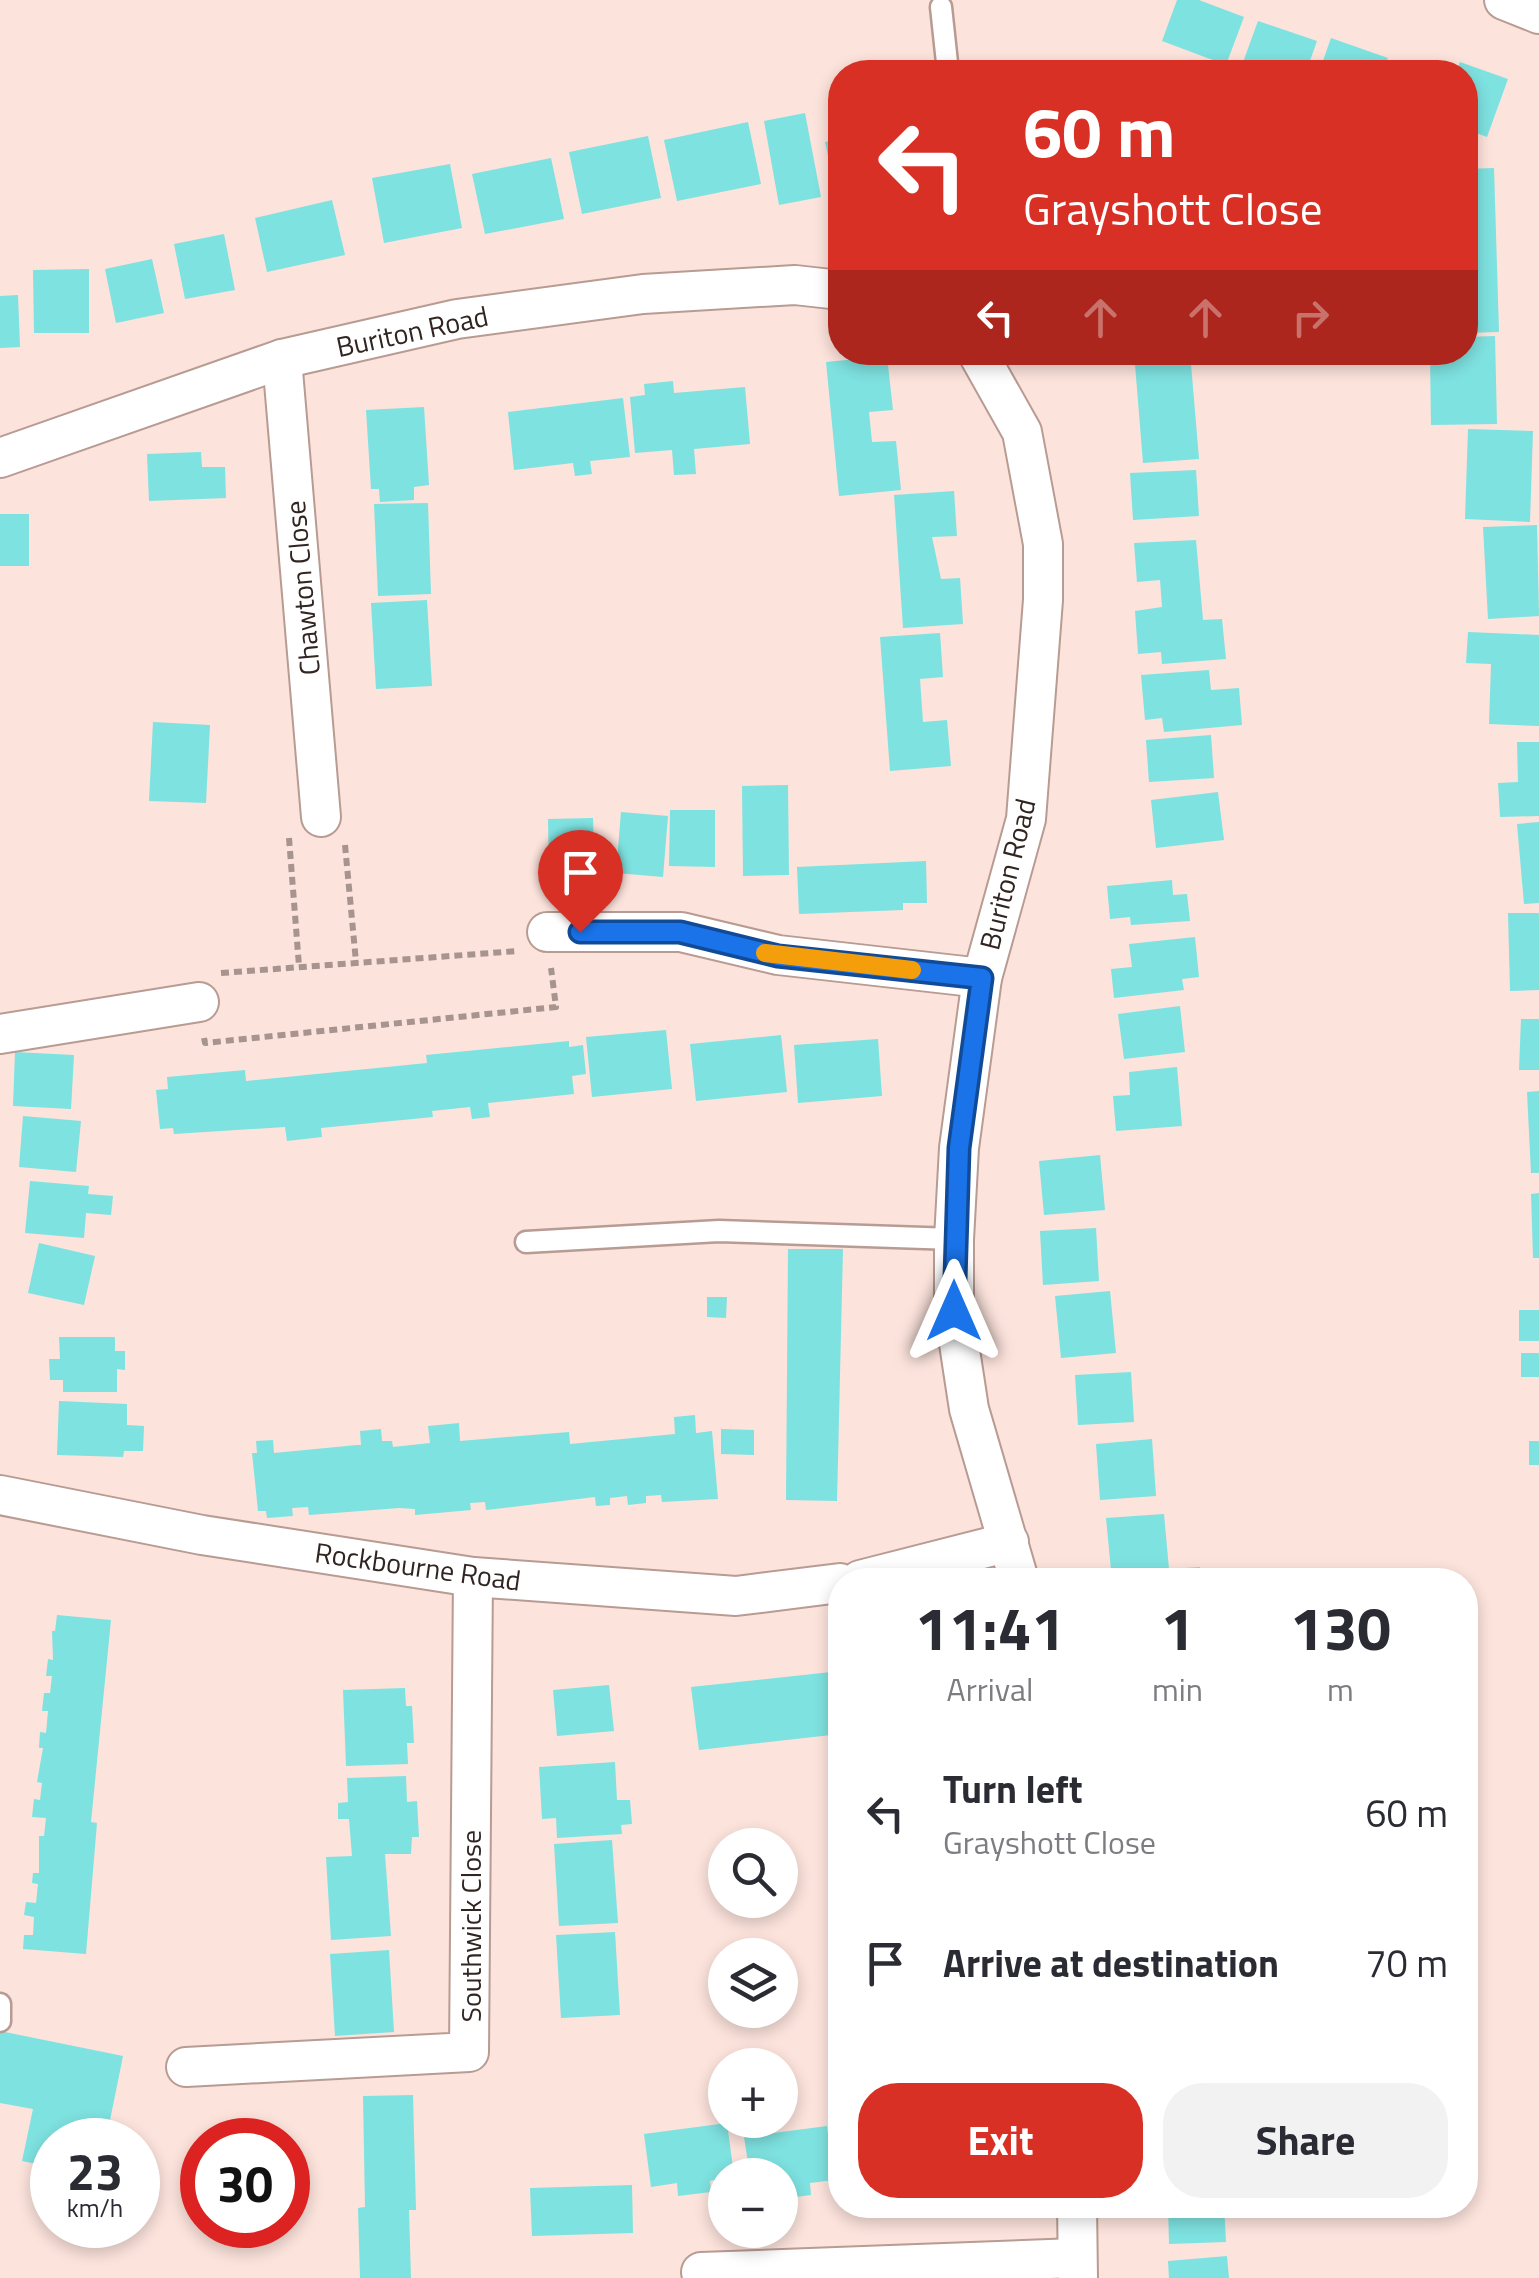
<!DOCTYPE html>
<meta charset="utf-8">
<style>
:root{--surface:#fff;--page:#f2f2f3;--text:#2b2b33;--muted:#7c7c81;--accent:#d93025}
body{margin:0;font-family:"Titillium Web",sans-serif;background:var(--page);color:var(--text);height:100vh;display:flex;flex-direction:column;font-size:38px;white-space:nowrap}
*{box-sizing:border-box;margin:0}
p{font-size:32px;color:var(--muted)}
.icon{flex:none;width:55px;height:55px;fill:none;stroke:currentColor;stroke-width:2;stroke-linecap:round;stroke-linejoin:round}
.map{position:relative;flex:1;overflow:hidden}
.drawer{position:absolute;left:828px;top:1568px;width:650px;height:650px;display:flex;flex-direction:column;background:var(--surface);border-radius:40px;box-shadow:0 5px 15px #0003}
.drawer>*{flex:none}
.top-card{position:absolute;left:828px;top:60px;width:650px;height:305px;border-radius:40px;box-shadow:0 5px 15px #0003;background:#d93025;color:#fff;overflow:hidden}
.fabs{position:absolute;left:708px;top:1828px;display:grid;gap:20px}
.fabs a{display:grid;place-items:center;width:90px;height:90px;border-radius:50%;background:var(--surface);box-shadow:0 5px 15px #0003;font-size:50px}
.speed{position:absolute;left:30px;top:2118px;display:flex;gap:20px;font-size:50px;font-weight:700;text-align:center}
.speed>*{display:grid;place-content:center;width:130px;height:130px;border-radius:50%;background:var(--surface);box-shadow:0 5px 15px #0003;line-height:1}
.speed small{font-size:25px;font-weight:400}
.speed .limit{border:15px solid #d22;background:#fff;color:#111}
.pin{position:absolute;display:grid;place-items:center;width:85px;height:85px;color:#fff;margin:-102px -42px;border-radius:50% 50% 50% 0;rotate:-45deg;box-shadow:0 0 10px #0007}
.pin .icon{rotate:45deg}
.me{position:absolute;width:110px;margin:-55px;rotate:0deg;stroke-linejoin:round;filter:drop-shadow(0 0 8px #0008)}
.turn{display:flex;align-items:center;gap:35px;height:210px;padding:0 30px;font-size:45px}
.turn .icon{width:130px;height:130px;stroke-width:2.5}
.turn b{display:block;font-size:70px;line-height:85px}
.lanes{display:flex;align-items:center;height:95px;padding:0 30px;background:#0003;justify-content:center;gap:50px;direction:ltr}
.lanes .off{opacity:.35}
.eta{display:flex;justify-content:space-evenly;align-items:center;height:170px;text-align:center}
.eta b{font-size:60px;font-weight:700;line-height:70px}
.primary-button{display:flex;gap:20px;margin-top:auto;padding:20px 30px}
.primary-button a{flex:1;height:115px;border-radius:40px;background:var(--accent);color:#fff;font-size:40px;font-weight:700;line-height:115px;text-align:center}
.primary-button a+a{background:var(--page);color:var(--text)}
ul{padding:0;list-style:none}
li{display:flex;align-items:center;gap:30px;height:150px;padding:0 30px}
li div{flex:1}
li b{display:block;font-size:38px}
li em{font-style:normal}
.map>svg:first-child{display:block}
.building{fill:#7ee2e0}
.lines{fill:none;stroke-linecap:round;stroke-linejoin:round}
.service-casing{stroke:#b89b93;stroke-width:25}
.minor-casing{stroke:#b89b93;stroke-width:42}
.path{stroke:#a8948f;stroke-width:6;stroke-dasharray:8 5;stroke-linecap:butt}
.service{stroke:#fff;stroke-width:20}
.minor{stroke:#fff;stroke-width:38}
.route-casing{stroke:#114b97;stroke-width:25}
.route{stroke:#1a73e8;stroke-width:18}
.slow{stroke:#f59e0b;stroke-width:18}
.labels{text-anchor:middle;dominant-baseline:central;stroke-width:8;stroke-linejoin:round;paint-order:stroke}
.street-label{font-size:28px;fill:#312522;stroke:#fff}
</style>
<div class="map">
<svg width="1539" height="2278" viewBox="0 0 1539 2278">
<rect width="100%" height="100%" fill="#fce3dc"/>
<g class="building">
<path d="M1177 0H1199L1244 17 1226 65 1162 41Z"/>
<path d="M1258 21 1317 41 1306 72H1263L1242 65Z"/>
<path d="M1331 38 1388 58 1383 72H1319Z"/>
<path d="M1460 62 1508 79 1487 137 1465 129V72H1456Z"/>
<path d="M805 113 821 197 779 205 764 121Z"/>
<path d="M748 122 761 184 677 201 664 140Z"/>
<path d="M648 136 661 198 582 214 569 152Z"/>
<path d="M840 139V201L838 202 825 142Z"/>
<path d="M551 158 564 219 485 234 472 174Z"/>
<path d="M450 164 462 228 384 243 372 178Z"/>
<path d="M1494 168 1499 332 1465 333V169Z"/>
<path d="M332 200 345 255 267 272 255 218Z"/>
<path d="M224 234 235 290 185 299 174 244Z"/>
<path d="M152 259 164 313 116 323 105 269Z"/>
<path d="M89 269V333H34L33 270Z"/>
<path d="M18 295 20 347 0 348V296Z"/>
<path d="M1495 336 1497 424 1431 425 1430 358H1460L1459 352H1465V337Z"/>
<path d="M1134 352H1190L1199 459 1143 463Z"/>
<path d="M887 356 893 410 869 412 872 442 896 441 901 490 839 496 826 362Z"/>
<path d="M673 381 674 393 745 387 750 444 694 449 696 474 674 475 672 450 635 453 630 397 645 395 644 384Z"/>
<path d="M623 398 630 457 590 461 592 474 575 476 573 463 514 470 508 412Z"/>
<path d="M424 407 429 485 414 487V500L380 502 379 489H371L366 410Z"/>
<path d="M1468 429 1533 431 1530 522 1465 519Z"/>
<path d="M201 452 202 467H225L226 498 149 501 147 454Z"/>
<path d="M1196 470 1199 516 1133 520 1130 473Z"/>
<path d="M954 491 957 536 932 537 941 579 960 578 963 624 903 628 894 495Z"/>
<path d="M428 503 431 594 378 596 374 504Z"/>
<rect x="0" y="514" width="29" height="52"/>
<path d="M1537 525 1539 616 1488 619 1483 527Z"/>
<path d="M1196 540 1203 620 1222 619 1226 659 1162 664 1161 652 1138 654 1135 611 1162 607 1160 580 1137 582 1134 543Z"/>
<path d="M427 600 432 686 376 689 371 603Z"/>
<path d="M1468 632 1539 635V726L1489 724 1491 664 1466 663Z"/>
<path d="M940 633 943 677 920 679 923 722 947 720 951 766 890 771 880 637Z"/>
<path d="M1209 670 1211 690 1239 688 1242 725 1164 732 1162 718 1145 720 1141 675Z"/>
<path d="M153 722 210 725 206 803 149 801Z"/>
<path d="M1211 735 1214 778 1149 782 1146 740Z"/>
<path d="M1517 742H1539V816L1500 817 1498 783 1518 782Z"/>
<path d="M788 785 789 875 743 876 742 786Z"/>
<path d="M1218 792 1224 840 1156 848 1151 800Z"/>
<path d="M670 810H715V867L669 866Z"/>
<path d="M621 812 668 816 663 877 616 873Z"/>
<path d="M593 818 595 874 549 876 548 819Z"/>
<path d="M1539 822V903L1524 904 1517 824Z"/>
<path d="M926 861 927 903H903V910L799 914 797 867Z"/>
<path d="M1172 880 1173 895 1187 894 1190 921 1131 925 1130 917 1110 919 1107 886Z"/>
<path d="M1508 913H1539V990L1510 991Z"/>
<path d="M1195 937 1199 977 1182 979 1184 990 1114 998 1111 969 1132 967 1129 944Z"/>
<path d="M1180 1006 1185 1052 1124 1059 1118 1014Z"/>
<path d="M1521 1019H1539V1070H1519Z"/>
<path d="M666 1030 672 1089 592 1097 586 1037Z"/>
<path d="M781 1035 787 1092 696 1101 690 1044Z"/>
<path d="M878 1039 882 1096 798 1103 794 1045Z"/>
<path d="M569 1041V1047L583 1045 586 1074 572 1076 574 1094 488 1103 490 1117 472 1119 470 1107 432 1111 433 1117 321 1128 322 1137 287 1141 285 1127 174 1134 173 1128 160 1129 156 1090 168 1089 167 1077 245 1070 246 1081 427 1063 426 1055Z"/>
<path d="M15 1052 74 1055 71 1109 13 1106Z"/>
<path d="M1177 1067 1182 1126 1116 1131 1113 1096 1130 1095 1129 1072Z"/>
<path d="M1539 1091V1173H1531L1527 1092Z"/>
<path d="M23 1116 81 1121 76 1172 19 1167Z"/>
<path d="M1100 1155 1105 1210 1044 1215 1039 1161Z"/>
<path d="M30 1181 89 1186 88 1194 113 1196 111 1215 86 1213 84 1238 25 1233Z"/>
<path d="M1539 1193V1258H1533L1531 1194Z"/>
<path d="M1096 1228 1099 1281 1043 1285 1040 1231Z"/>
<path d="M39 1243 95 1256 84 1305 28 1293Z"/>
<path d="M788 1249H843L837 1501 786 1500Z"/>
<path d="M1110 1291 1116 1353 1061 1358 1055 1296Z"/>
<path d="M707 1297H727L726 1318 707 1317Z"/>
<rect x="1519" y="1310" width="20" height="31"/>
<path d="M59 1337H115V1351H125V1370L117 1369V1392H63V1380H50L49 1359H60Z"/>
<rect x="1521" y="1353" width="18" height="24"/>
<path d="M1131 1372 1134 1422 1078 1425 1075 1375Z"/>
<path d="M59 1401 127 1404V1425L144 1426 143 1451H124L123 1457 57 1455Z"/>
<path d="M695 1415 696 1433 712 1431 718 1499 662 1502 661 1495 646 1496V1503L628 1505 627 1496 610 1498V1505L596 1506 595 1497 486 1510 485 1502 470 1503 471 1510 415 1515V1509L399 1508 309 1515 308 1507 292 1508 293 1516 267 1518 266 1511H258L252 1453H257L256 1441 273 1440 274 1453 357 1445H361L360 1431 381 1429 382 1441H392L393 1447 430 1443 428 1426 459 1423 460 1441 569 1432 570 1444 675 1434 674 1417Z"/>
<path d="M721 1429 754 1430V1455L721 1454Z"/>
<path d="M1152 1439 1156 1496 1100 1500 1096 1444Z"/>
<rect x="1529" y="1441" width="10" height="24"/>
<path d="M1164 1514 1169 1569 1200 1567 1202 1580H1127V1570H1111L1106 1518Z"/>
<path d="M57 1615 111 1620 91 1822 97 1823 86 1954 23 1949 24 1935H33L34 1917 24 1915 26 1902 36 1903 38 1884 32 1883 33 1873H39V1836H44L46 1818 32 1817 34 1799 40 1800 42 1783 37 1782 43 1748H39L40 1732 46 1733 48 1711H42L44 1693H50L52 1676H46L48 1659 53 1660 52 1631H55Z"/>
<path d="M840 1671V1734L699 1750 691 1687Z"/>
<path d="M609 1685 614 1731 557 1736 553 1690Z"/>
<path d="M405 1688 406 1706H412L414 1743H407L408 1764 346 1766 343 1690Z"/>
<path d="M615 1762 617 1800H630L632 1824 621 1825 622 1834 557 1838 556 1818 542 1819 539 1767Z"/>
<path d="M406 1776 407 1802 417 1801 419 1837H412L411 1854H385L391 1936 331 1940 326 1857 352 1856 349 1819H338V1803L348 1802 347 1778Z"/>
<path d="M612 1840 618 1923 559 1926 554 1844Z"/>
<path d="M615 1932 620 2015 561 2018 556 1935Z"/>
<path d="M389 1950 394 2032 335 2036 330 1954Z"/>
<path d="M0 2031 123 2056 106 2140H52V2167L22 2161 33 2109 0 2103Z"/>
<path d="M413 2095 416 2210H409L411 2278H360L358 2208 365 2207 363 2096Z"/>
<path d="M727 2123 734 2175 710 2181 711 2192 678 2196 677 2183 651 2187 644 2134Z"/>
<path d="M827 2126 834 2180 810 2183 811 2195 780 2199V2175H750L744 2137Z"/>
<path d="M632 2185 633 2233 532 2236 530 2188Z"/>
<path d="M1168 2205H1224L1226 2242 1169 2244Z"/>
<path d="M1227 2256 1229 2278H1169L1168 2261Z"/>
</g>
<g class="lines">
<g class="service-casing">
<g id="service">
<path d="M941 7 948 72"/>
<path d="M526 1242 719 1231 954 1239"/>
<path d="M0 2004V2021"/>
</g>
</g>
<g class="minor-casing">
<g id="minor">
<path d="M1504 0 1539 14"/>
<path d="M977 352 1022 432 1043 544V600L1026 819 982 978 959 1148 954 1239V1311L969 1409 1019 1580"/>
<path d="M282 359 321 817"/>
<path d="M0 458 282 359 457 319 643 294 795 285 840 290"/>
<path d="M547 932H681L778 955 982 978"/>
<path d="M0 1034 199 1002"/>
<path d="M0 1495 202 1535 473 1577 736 1596 840 1583"/>
<path d="M860 1580 1009 1542"/>
<path d="M186 2067 469 2052 473 1577"/>
<path d="M1077 2205 1078 2278"/>
<path d="M701 2272 1076 2258"/>
</g>
</g>
<g class="path">
<path d="M289 838 299 966"/>
<path d="M345 845 356 962"/>
<path d="M221 973 518 951"/>
<path d="M204 1038 205 1043 556 1007 551 968"/>
</g>
<use href="#service" class="service"/>
<use href="#minor" class="minor"/>
</g>
<g class="lines">
<g class="route-casing">
<path id="route" d="M580 932H680L778 956 982 978 959 1148 954 1311"/>
</g>
<use href="#route" class="route"/>
<path class="slow" d="M765 953 912 970"/>
</g>
<g class="labels">
<g class="street-label">
<text transform="translate(412 331) rotate(-12)">Buriton Road</text>
<text transform="translate(302 588) rotate(-95)">Chawton Close</text>
<text transform="translate(1007 874) rotate(-76)">Buriton Road</text>
<text transform="translate(418 1566) rotate(8)">Rockbourne Road</text>
<text transform="translate(470 1926) rotate(-90)">Southwick Close</text>
</g>
</g>
</svg>
<div class="fabs">
<a><svg class="icon" aria-label="search" viewBox="0 0 24 24"><circle cx="10" cy="10" r="6"/><path d="M15 15l6 6"/></svg></a>
<a><svg class="icon" aria-label="layers" viewBox="0 0 24 24"><path d="M12 4l9 5-9 5-9-5zM3 14l9 5 9-5"/></svg></a>
<a>+</a>
<a>−</a>
</div>
<div class="speed"><div>23<small>km/h</small></div><div class="limit">30</div></div>
<div class="pin" style="left:580px;top:932px;background:#d93025"><svg class="icon" aria-label="arrive" viewBox="0 0 24 24"><path d="M6 21V4h12l-3 4 3 4H6"/></svg></div>
<svg class="me" style="left:954px;top:1311px" viewBox="-20 -20 40 40"><path d="M0-17L14 15 0 8-14 15z" fill="#1a73e8" stroke="#fff" stroke-width="4"/></svg>
<div class="top-card">
<div class="turn"><svg class="icon" aria-label="left" viewBox="0 0 24 24"><path d="M17 20v-9H6M10 6l-5 5 5 5"/></svg><div><b>60 m</b>Grayshott Close</div></div>
<div class="lanes"><svg class="icon" aria-label="left" viewBox="0 0 24 24"><path d="M17 20v-9H6M10 6l-5 5 5 5"/></svg><svg class="icon off" aria-label="ahead" viewBox="0 0 24 24"><path d="M12 20V5M6 11l6-6 6 6"/></svg><svg class="icon off" aria-label="ahead" viewBox="0 0 24 24"><path d="M12 20V5M6 11l6-6 6 6"/></svg><svg class="icon off" aria-label="right" viewBox="0 0 24 24"><path d="M7 20v-9h11M14 6l5 5-5 5"/></svg></div>
</div>
<section class="drawer">
<div class="eta">
<div><b>11:41</b><p>Arrival</p></div>
<div><b>1</b><p>min</p></div>
<div><b>130</b><p>m</p></div>
</div>
<ul>
<li><svg class="icon" aria-label="left" viewBox="0 0 24 24"><path d="M17 20v-9H6M10 6l-5 5 5 5"/></svg><div><b>Turn left</b><p>Grayshott Close</p></div><em>60 m</em></li>
<li><svg class="icon" aria-label="arrive" viewBox="0 0 24 24"><path d="M6 21V4h12l-3 4 3 4H6"/></svg><div><b>Arrive at destination</b></div><em>70 m</em></li>
</ul>
<div class="primary-button"><a>Exit</a><a>Share</a></div>
</section>
</div>
